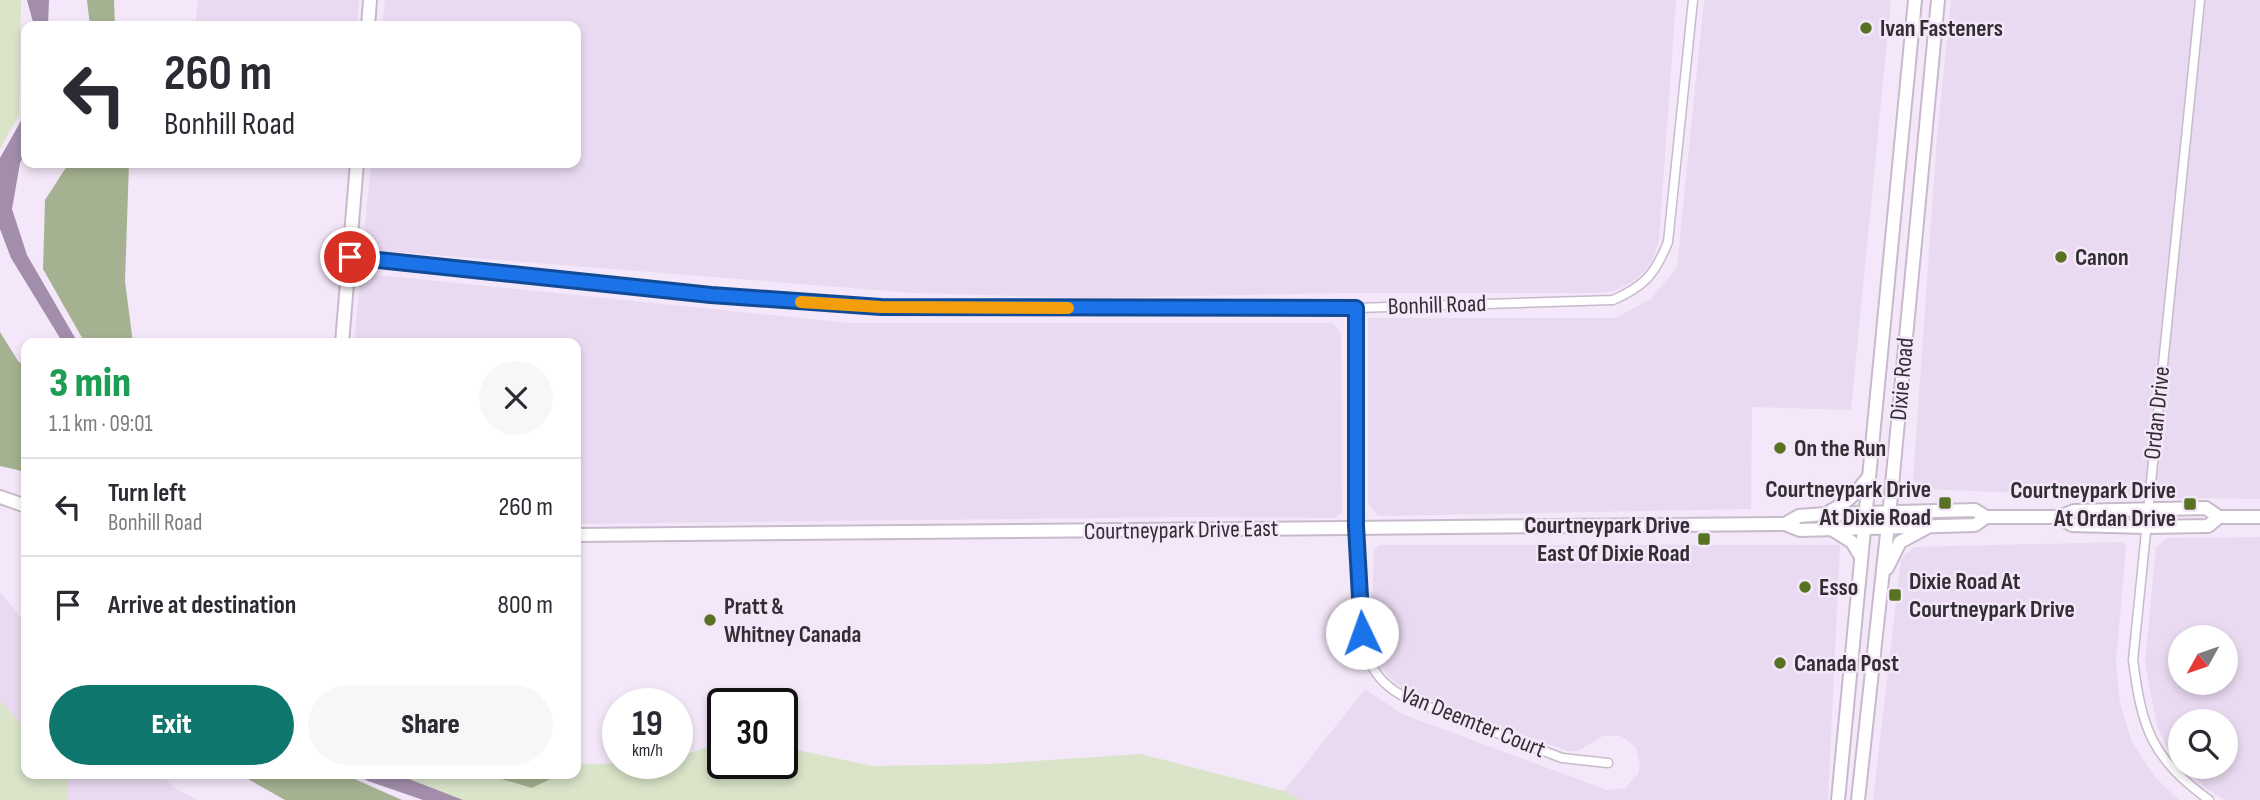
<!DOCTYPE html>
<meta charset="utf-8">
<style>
:root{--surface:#fff;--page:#f7f7f7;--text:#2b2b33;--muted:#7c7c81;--line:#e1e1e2;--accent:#0f766e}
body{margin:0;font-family:"Sofia Sans Condensed",sans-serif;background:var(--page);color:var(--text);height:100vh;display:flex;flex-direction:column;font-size:26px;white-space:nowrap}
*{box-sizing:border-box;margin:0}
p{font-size:23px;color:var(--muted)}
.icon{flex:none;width:38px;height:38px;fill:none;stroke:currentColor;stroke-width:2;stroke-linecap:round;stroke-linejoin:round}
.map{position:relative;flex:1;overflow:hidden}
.details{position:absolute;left:21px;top:338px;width:560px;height:441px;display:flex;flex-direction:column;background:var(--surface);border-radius:14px;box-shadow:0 4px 10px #0003}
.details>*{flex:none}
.top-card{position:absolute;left:21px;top:21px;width:560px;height:147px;border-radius:14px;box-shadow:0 4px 10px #0003;background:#fff;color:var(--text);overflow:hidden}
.needle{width:46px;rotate:230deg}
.buttons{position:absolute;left:2168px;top:625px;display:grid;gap:14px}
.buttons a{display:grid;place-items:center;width:70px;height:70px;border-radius:50%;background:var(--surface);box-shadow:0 4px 10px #0003;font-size:35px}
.speed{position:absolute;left:602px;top:688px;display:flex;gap:14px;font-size:35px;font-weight:700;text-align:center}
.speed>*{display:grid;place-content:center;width:91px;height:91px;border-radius:50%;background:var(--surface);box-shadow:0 4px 10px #0003;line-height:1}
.speed small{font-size:18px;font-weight:400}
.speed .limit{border:4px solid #111;border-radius:10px;background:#fff;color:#111}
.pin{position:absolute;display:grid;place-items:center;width:60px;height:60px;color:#fff;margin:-30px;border:4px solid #fff;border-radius:50%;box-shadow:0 2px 7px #0007}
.me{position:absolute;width:77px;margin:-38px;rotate:357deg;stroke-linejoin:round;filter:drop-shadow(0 0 5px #0008)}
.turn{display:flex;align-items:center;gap:24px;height:147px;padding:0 28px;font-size:32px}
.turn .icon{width:91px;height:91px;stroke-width:2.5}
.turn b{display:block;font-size:49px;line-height:60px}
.round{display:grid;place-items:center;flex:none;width:74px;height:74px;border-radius:37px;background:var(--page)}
.summary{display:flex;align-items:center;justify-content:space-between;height:119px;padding:0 28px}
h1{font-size:42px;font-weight:800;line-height:52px;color:#1e9e55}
.primary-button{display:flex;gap:14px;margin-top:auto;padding:14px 28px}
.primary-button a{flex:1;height:80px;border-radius:42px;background:var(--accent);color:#fff;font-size:28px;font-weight:800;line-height:80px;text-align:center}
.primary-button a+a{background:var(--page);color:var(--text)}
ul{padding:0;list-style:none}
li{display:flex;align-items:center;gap:21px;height:98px;padding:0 28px;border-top:2px solid var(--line)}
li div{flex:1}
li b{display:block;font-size:26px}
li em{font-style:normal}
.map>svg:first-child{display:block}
.built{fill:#eadaf1;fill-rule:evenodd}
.green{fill:#d9e4c9}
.forest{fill:#a5b291}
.water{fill:#a28daa}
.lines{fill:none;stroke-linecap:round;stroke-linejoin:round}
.street-casing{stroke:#c6bacb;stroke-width:11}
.secondary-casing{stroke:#c6bacb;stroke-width:16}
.street{stroke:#fff;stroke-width:8}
.secondary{stroke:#fff;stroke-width:12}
.route-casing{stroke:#114b97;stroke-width:18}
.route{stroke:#1a73e8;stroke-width:12}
.slow{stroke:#f59e0b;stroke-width:12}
.poi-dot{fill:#587224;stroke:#f4e7f9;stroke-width:2.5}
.labels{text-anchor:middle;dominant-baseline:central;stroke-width:5;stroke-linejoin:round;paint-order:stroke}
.poi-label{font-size:24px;font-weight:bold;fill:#322e34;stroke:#f4e7f9;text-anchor:start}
.street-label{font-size:24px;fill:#322e34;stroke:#f4e7f9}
</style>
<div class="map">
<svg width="2260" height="800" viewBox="0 0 2260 800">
<rect width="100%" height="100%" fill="#f4e7f9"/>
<g class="built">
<path d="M198 0H359L357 26H195Z"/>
<path d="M385 0H1676L1659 240 1654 257 1644 272 1631 283 1614 291 1597 293H1346L1087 298 914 293 371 250 364 239 371 163H576V26H382Z"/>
<path d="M1704 0H1891L1851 410 1752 407 1751 509 1378 516 1368 503V318H1615L1651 299 1677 267Z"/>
<path d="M1951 0H2260V499L2122 497 1924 489 1913 480 1937 137Z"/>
<path d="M367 274 850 323H1333L1341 333 1342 513 1334 518 1185 517 576 524V343H354L360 281Z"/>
<path d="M2260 537V800H2225L2207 789 2182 767 2226 766V721H2180V765L2171 756 2157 726 2145 663 2156 547 2168 538ZM2180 637H2226V682H2180Z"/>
<path d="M2122 542 2126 546 2116 663 2120 703 2132 742 2155 777 2179 800H1873L1901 559 1914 547Z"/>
<path d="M1379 545H1840L1828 800H1301L1284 791 1365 689 1402 714 1607 790 1625 788 1638 774 1640 765 1636 747 1621 736H1603L1578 751H1568L1407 692 1388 676 1375 656 1371 632 1374 551Z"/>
<path d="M0 592 26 624V774H161L173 787 197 800H0Z"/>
</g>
<g class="green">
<path d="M0 0H21L19 115 0 149Z"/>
<path d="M0 701 26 729V774H67L68 800H0Z"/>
<path d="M723 741V763H782V749L802 751 873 766 990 764 1141 754 1284 791 1301 800H446L380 774H576V764L677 763V758Z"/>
</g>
<g class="forest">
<path d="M87 0H114L115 26H90Z"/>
<path d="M69 163H129L125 281 133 343H85L43 269 45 200Z"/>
<path d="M0 332 18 361 26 367V472L0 466Z"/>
<path d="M239 774H343L402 800H285Z"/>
<path d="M485 774H560L532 788Z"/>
</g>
<g class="water">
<path d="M27 0H49L48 26H34Z"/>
<path d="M26 112V151L20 163 12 209 27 255 78 343H63L11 258 0 229V158Z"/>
<path d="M356 774H396L463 800H423L368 781Z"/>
</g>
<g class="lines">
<g class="street-casing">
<g id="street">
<path d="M2200 0 2133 660C2142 729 2151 757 2209 800"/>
<path d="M350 257 386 263 686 291 711 295 881 308H1356L1613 300C1645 286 1655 274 1668 242L1693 0"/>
<path d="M1356 308C1356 398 1354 489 1359 580 1360 608 1357 643 1373 668 1382 684 1397 694 1413 701L1562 758 1608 763"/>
</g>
</g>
<g class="secondary-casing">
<g id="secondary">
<path d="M368 26 370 0"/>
<path d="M342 343 357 163"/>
<path d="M0 497 26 506"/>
<path d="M1829 512C1845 504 1856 494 1867 479"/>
<path d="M2059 517 2072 525 2145 527 2208 526 2219 517"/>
<path d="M1785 524 1799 516 1825 514 1975 510 1986 517H2059L2074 511 2206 508 2219 517H2260"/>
<path d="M1833 530 1852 542 1861 557"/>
<path d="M576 535 1785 524 1800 530 1975 525 1986 517"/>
<path d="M1887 568 1900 542 1926 528"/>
<path d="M1838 800 1915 0"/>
<path d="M1858 800 1890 506 1938 0"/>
</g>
</g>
<use href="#street" class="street"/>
<use href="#secondary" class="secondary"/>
</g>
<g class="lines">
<g class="route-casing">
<path id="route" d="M350 257 711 295 881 307 1356 308V526L1362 633"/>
</g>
<use href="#route" class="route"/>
<path class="slow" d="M801 302 881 307 1068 308"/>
</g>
<g class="poi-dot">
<circle cx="1866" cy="28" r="7"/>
<circle cx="2061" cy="257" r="7"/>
<circle cx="1780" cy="448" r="7"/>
<rect x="1938" y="496" width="14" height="14" rx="3.5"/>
<rect x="2183" y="497" width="14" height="14" rx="3.5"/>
<rect x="1697" y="532" width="14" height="14" rx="3.5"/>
<circle cx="1805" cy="587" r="7"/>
<rect x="1888" y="588" width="14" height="14" rx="3.5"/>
<circle cx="710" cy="620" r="7"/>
<circle cx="1780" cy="663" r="7"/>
</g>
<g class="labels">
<g class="poi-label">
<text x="1880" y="28">Ivan Fasteners</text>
<text x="2075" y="257">Canon</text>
<text x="1794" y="448">On the Run</text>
<text x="1931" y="489" text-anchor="end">Courtneypark Drive<tspan x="1931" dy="28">At Dixie Road</tspan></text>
<text x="2176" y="490" text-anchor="end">Courtneypark Drive<tspan x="2176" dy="28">At Ordan Drive</tspan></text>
<text x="1690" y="525" text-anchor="end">Courtneypark Drive<tspan x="1690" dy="28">East Of Dixie Road</tspan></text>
<text x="1909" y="581">Dixie Road At<tspan x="1909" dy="28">Courtneypark Drive</tspan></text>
<text x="1819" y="587">Esso</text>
<text x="724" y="606">Pratt &amp;<tspan x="724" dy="28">Whitney Canada</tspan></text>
<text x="1794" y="663">Canada Post</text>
</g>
<g class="street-label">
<text transform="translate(1437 305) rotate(-2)">Bonhill Road</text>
<text transform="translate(1902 379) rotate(-85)">Dixie Road</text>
<text transform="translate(2157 413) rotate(-84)">Ordan Drive</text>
<text transform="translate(1181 530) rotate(-1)">Courtneypark Drive East</text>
<text transform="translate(1473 722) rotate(22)">Van Deemter Court</text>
</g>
</g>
</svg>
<div class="buttons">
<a><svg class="needle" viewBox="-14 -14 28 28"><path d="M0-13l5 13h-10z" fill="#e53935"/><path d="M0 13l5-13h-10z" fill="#7c7c81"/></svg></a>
<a><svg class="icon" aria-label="search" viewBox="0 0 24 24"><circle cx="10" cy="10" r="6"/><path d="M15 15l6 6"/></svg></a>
</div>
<div class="speed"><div>19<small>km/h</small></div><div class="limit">30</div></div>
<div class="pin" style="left:350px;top:257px;background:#d93025"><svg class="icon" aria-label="arrive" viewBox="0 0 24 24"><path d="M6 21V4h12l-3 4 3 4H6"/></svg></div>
<svg class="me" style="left:1362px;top:633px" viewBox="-20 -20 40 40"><circle r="19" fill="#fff"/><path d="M0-13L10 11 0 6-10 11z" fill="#1a73e8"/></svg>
<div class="top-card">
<div class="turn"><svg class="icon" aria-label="left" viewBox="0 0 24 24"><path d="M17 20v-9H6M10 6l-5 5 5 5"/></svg><div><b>260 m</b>Bonhill Road</div></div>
</div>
<section class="details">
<div class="summary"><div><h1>3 min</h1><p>1.1 km · 09:01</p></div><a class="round"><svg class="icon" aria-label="close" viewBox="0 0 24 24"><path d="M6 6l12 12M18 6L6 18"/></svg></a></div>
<ul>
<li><svg class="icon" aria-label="left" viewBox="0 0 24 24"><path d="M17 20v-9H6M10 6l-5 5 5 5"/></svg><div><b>Turn left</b><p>Bonhill Road</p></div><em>260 m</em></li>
<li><svg class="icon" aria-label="arrive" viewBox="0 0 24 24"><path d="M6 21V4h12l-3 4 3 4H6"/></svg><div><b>Arrive at destination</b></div><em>800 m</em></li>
</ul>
<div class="primary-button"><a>Exit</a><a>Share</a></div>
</section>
</div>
